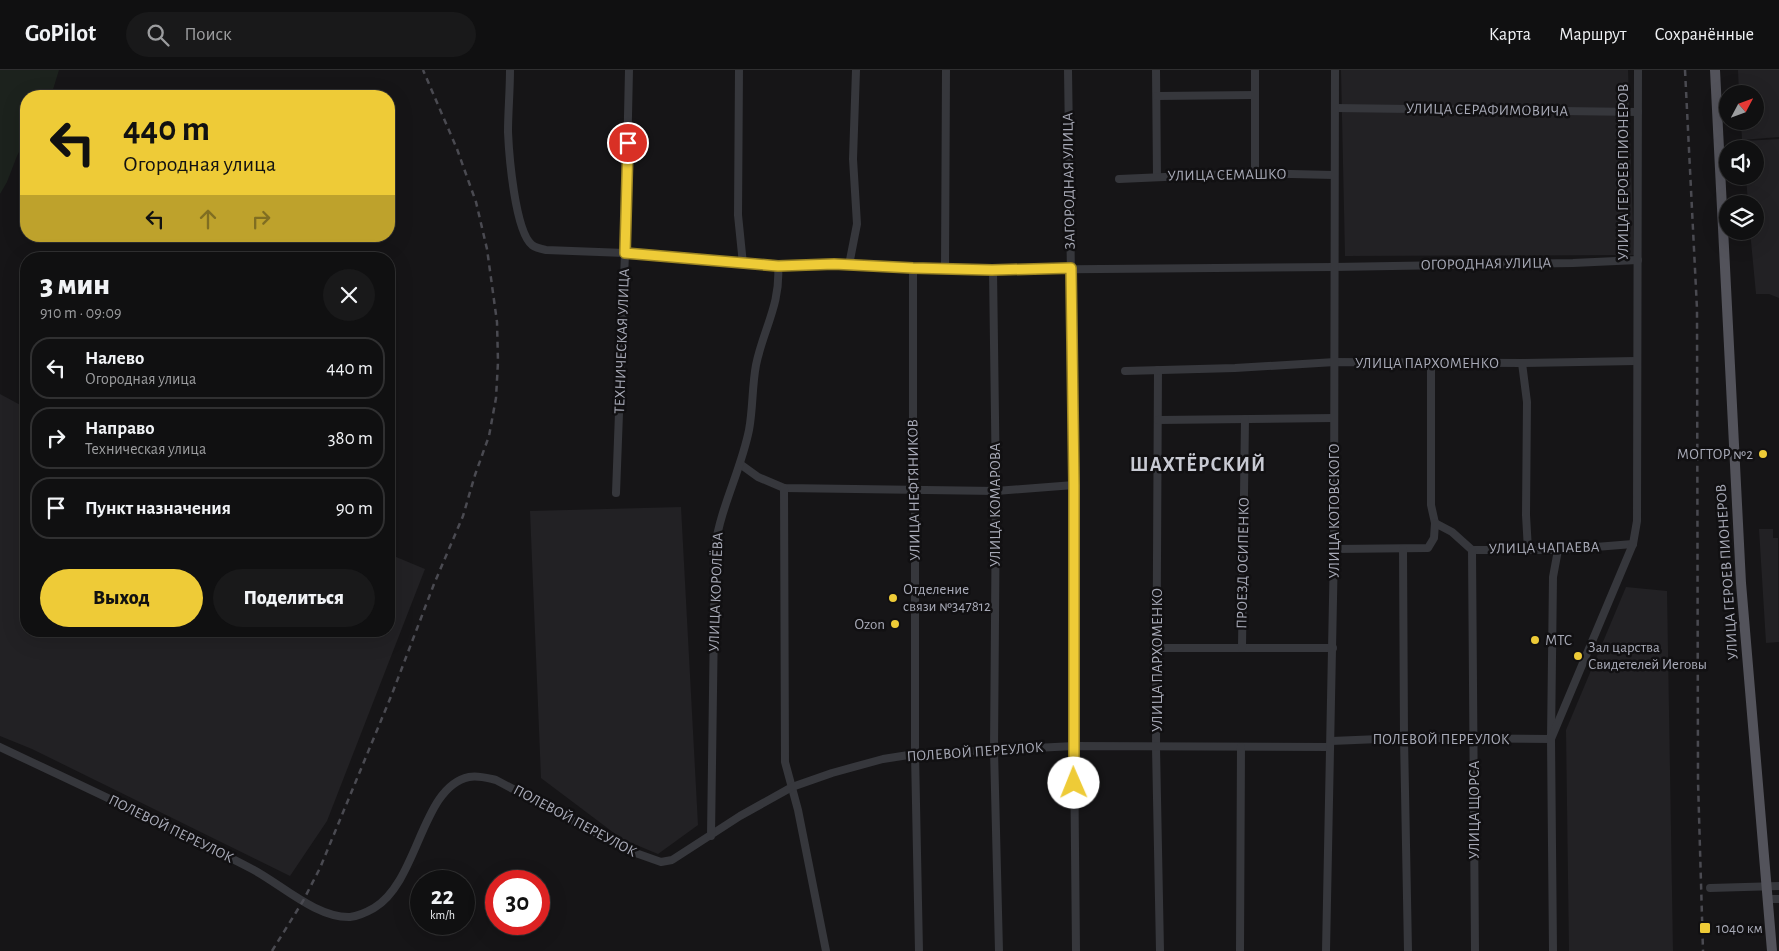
<!DOCTYPE html>
<html lang="ru">
<meta charset="utf-8">
<style>
:root{--surface:#101011;--page:#19191a;--text:#f1f3f6;--muted:#9c9d9f;--line:#303031;--accent:#eecb37}
body{margin:0;font-family:"Alegreya Sans",sans-serif;background:var(--page);color:var(--text);height:100vh;display:flex;flex-direction:column;font-size:19px;white-space:nowrap}
*{box-sizing:border-box;margin:0}
p{font-size:16px;color:var(--muted)}
.icon{flex:none;width:28px;height:28px;fill:none;stroke:currentColor;stroke-width:2;stroke-linecap:round;stroke-linejoin:round}
.map{position:relative;flex:1;overflow:hidden}
.side{position:absolute;left:20px;top:182px;width:375px;height:385px;display:flex;flex-direction:column;background:var(--surface);border-radius:20px;box-shadow:0 5px 20px #0002,0 0 0 1px var(--line)}
.side>*{flex:none}
.hud{position:absolute;left:20px;top:20px;width:375px;height:152px;border-radius:20px;box-shadow:0 5px 20px #0002,0 0 0 1px var(--line);background:#eecb37;color:#111;overflow:hidden}
.needle{width:32px;rotate:49deg}
.fabs{position:absolute;left:1719px;top:15px;display:grid;gap:10px}
.fabs a{display:grid;place-items:center;width:45px;height:45px;border-radius:50%;background:var(--surface);box-shadow:0 5px 20px #0002,0 0 0 1px var(--line);font-size:25px}
.speed{position:absolute;left:410px;top:800px;display:flex;gap:10px;font-size:25px;font-weight:700;text-align:center}
.speed>*{display:grid;place-content:center;width:65px;height:65px;border-radius:50%;background:var(--surface);box-shadow:0 5px 20px #0002,0 0 0 1px var(--line);line-height:1}
.speed small{font-size:12px;font-weight:400}
.speed .limit{border:8px solid #d22;background:#fff;color:#111}
.pin{position:absolute;display:grid;place-items:center;width:42px;height:42px;color:#fff;margin:-21px;border:2px solid #fff;border-radius:50%;box-shadow:0 1px 5px #0007}
.me{position:absolute;width:55px;margin:-28px;rotate:359deg;stroke-linejoin:round;filter:drop-shadow(0 0 4px #0008)}
.turn{display:flex;align-items:center;gap:18px;height:105px;padding:0 20px;font-size:22px}
.turn .icon{width:65px;height:65px;stroke-width:2.5}
.turn b{display:block;font-size:35px;line-height:42px}
.lanes{display:flex;align-items:center;height:48px;padding:0 20px;background:#0003;justify-content:center;gap:25px;direction:ltr}
.lanes .off{opacity:.35}
.round{display:grid;place-items:center;flex:none;width:52px;height:52px;border-radius:26px;background:var(--page)}
.headline{display:flex;align-items:center;justify-content:space-between;height:85px;padding:0 20px}
h1{font-size:30px;font-weight:800;line-height:38px}
.action{display:flex;gap:10px;margin-top:auto;padding:10px 20px}
.action a{flex:1;height:58px;border-radius:30px;background:var(--accent);color:#111;font-size:20px;font-weight:800;line-height:58px;text-align:center}
.action a+a{background:var(--page);color:var(--text)}
ul{padding:0;list-style:none}
li{display:flex;align-items:center;gap:15px;height:62px;margin:0 10px 8px;padding:0 10px;border:2px solid var(--line);border-radius:20px}
li div{flex:1}
li b{display:block;font-size:19px}
li em{font-style:normal}
header{display:flex;align-items:center;gap:30px;box-sizing:border-box;height:70px;padding:0 25px;background:var(--surface);border-bottom:1px solid var(--line)}
header strong{font-size:24px}
nav{display:flex;gap:28px;margin-inline-start:auto;font-size:18px}
.search{width:350px;height:45px;background:var(--page);display:flex;align-items:center;gap:12px;box-sizing:border-box;padding:0 18px;border-radius:28px;color:var(--muted);font-size:19px}
.map>svg:first-child{display:block}
.built{fill:#222124}
.green{fill:#1c221d}
.lines{fill:none;stroke-linecap:round;stroke-linejoin:round}
.minor{stroke:#36373c;stroke-width:8}
.major{stroke:#53535b;stroke-width:10}
.rail{stroke:#4a4a51;stroke-width:2.5;stroke-dasharray:6 5;stroke-linecap:butt}
.route-casing{stroke:#9b8424;stroke-width:12}
.route{stroke:#eecb37;stroke-width:9}
.poi-dot{fill:#eecb37;stroke:#111012;stroke-width:2}
.labels{text-anchor:middle;dominant-baseline:central;stroke-width:5;stroke-linejoin:round;paint-order:stroke}
.street-label{font-size:15px;fill:#a8aab7;stroke:#111012}
.poi-label{font-size:15px;fill:#a8aab7;stroke:#111012;text-anchor:start}
.district-label{font-size:20px;font-weight:bold;letter-spacing:1px;fill:#c8cad3;stroke:#111012}
</style>
<header>
<strong>GoPilot</strong>
<div class="search"><svg class="icon" aria-label="search" viewBox="0 0 24 24"><circle cx="10" cy="10" r="6"/><path d="M15 15l6 6"/></svg>Поиск</div>
<nav><a>Карта</a><a>Маршрут</a><a>Сохранённые</a></nav>
</header>
<div class="map">
<svg width="1779" height="881" viewBox="0 0 1779 881">
<rect width="100%" height="100%" fill="#161517"/>
<g class="built">
<path d="M1341 0H1628L1634 185 1345 186Z"/>
<path d="M1738 0H1779V67L1742 70 1741 51H1755V24H1739Z"/>
<path d="M1779 69V228L1769 224H1756L1750 161H1755V134H1748L1746 106H1755V79H1743V71Z"/>
<path d="M0 324 26 338V561H389V484L425 499 327 751 290 806 32 679 0 666Z"/>
<path d="M681 437 698 755 658 784 622 769 541 708 530 441Z"/>
<path d="M1759 459H1773V468H1778L1779 572 1766 573Z"/>
<path d="M1626 517 1667 521 1673 881H1569L1566 660Z"/>
</g>
<path class="green" d="M0 0H59L51 26H26V68L17 86 7 112 0 124Z"/>
<g class="lines">
<g class="minor">
<path d="M510 0C510 21 508 42 508 62 509 85 515 161 532 175 536 178 541 179 546 180L625 183 778 196 835 194 913 199 993 200 1333 197 1573 193 1638 190"/>
<path d="M739 0 738 145 743 194"/>
<path d="M1068 0 1074 415V676L1076 881"/>
<path d="M1156 0 1157 107"/>
<path d="M1157 26 1255 25"/>
<path d="M1335 38 1638 42"/>
<path d="M1255 103V0"/>
<path d="M1119 109 1255 103 1334 105"/>
<path d="M849 195 857 154 853 89 856 0"/>
<path d="M913 199V379L915 419V684L919 881"/>
<path d="M945 199 946 0"/>
<path d="M993 200 996 421 994 680 999 881"/>
<path d="M1431 293V435L1435 453"/>
<path d="M1522 293 1527 332 1526 445 1528 480"/>
<path d="M1158 300 1156 677 1160 881"/>
<path d="M1125 301 1235 298 1335 292 1522 293 1636 291"/>
<path d="M1158 350 1334 348"/>
<path d="M740 394 758 407 784 418 996 421 1074 415"/>
<path d="M784 418 785 692 798 740 826 881"/>
<path d="M616 423 625 183 629 0"/>
<path d="M1334 479 1428 478 1434 468 1435 453 1452 462 1472 480H1558L1633 474"/>
<path d="M1403 479 1404 668 1408 881"/>
<path d="M1472 480 1475 881"/>
<path d="M1157 578H1333"/>
<path d="M1242 578 1245 349"/>
<path d="M1331 671 1404 668 1551 669 1553 507 1558 480"/>
<path d="M0 677C84 717 169 756 252 799 281 814 316 848 350 847 359 846 367 842 374 838 419 811 421 717 469 707 478 705 487 708 496 710L630 781 661 792 672 790 740 746 792 717 832 703 883 689 915 684 1074 676 1329 677"/>
<path d="M711 766 715 477C721 436 741 400 749 360 753 339 752 316 756 295 763 260 781 234 778 196"/>
<path d="M1710 818 1779 816"/>
<path d="M1768 829H1779"/>
<path d="M1240 881 1241 677"/>
<path d="M1326 881 1334 479 1335 0"/>
<path d="M1553 881 1551 669 1633 474 1637 451 1638 0"/>
</g>
<path class="major" d="M1715 0 1741 513 1772 881"/>
<g class="rail">
<path d="M1685 0 1697 239 1698 711 1703 881"/>
<path d="M272 881 303 831 320 798 392 624 434 514 463 446 475 405 489 366 496 328 498 292 497 252 487 179 476 132 457 79 423 0"/>
</g>
</g>
<g class="lines">
<g class="route-casing">
<path id="route" d="M628 73 625 183 778 196 834 194 913 198 992 200 1071 198 1074 415V713"/>
</g>
<use href="#route" class="route"/>
</g>
<g class="poi-dot">
<circle cx="1763" cy="384" r="5"/>
<circle cx="893" cy="528" r="5"/>
<circle cx="895" cy="554" r="5"/>
<circle cx="1535" cy="570" r="5"/>
<circle cx="1578" cy="586" r="5"/>
<rect x="1699" y="852" width="12" height="12" rx="2.5"/>
</g>
<g class="labels">
<g class="street-label">
<text transform="translate(1487 40) rotate(1)">УЛИЦА СЕРАФИМОВИЧА</text>
<text transform="translate(1623 102) rotate(-90)">УЛИЦА ГЕРОЕВ ПИОНЕРОВ</text>
<text transform="translate(1227 105) rotate(-1)">УЛИЦА СЕМАШКО</text>
<text transform="translate(1069 111) rotate(-91)">ЗАГОРОДНАЯ УЛИЦА</text>
<text transform="translate(1486 194) rotate(-1)">ОГОРОДНАЯ УЛИЦА</text>
<text transform="translate(622 271) rotate(-88)">ТЕХНИЧЕСКАЯ УЛИЦА</text>
<text x="1427" y="293">УЛИЦА ПАРХОМЕНКО</text>
<text transform="translate(914 420) rotate(-91)">УЛИЦА НЕФТЯНИКОВ</text>
<text transform="translate(995 435) rotate(-90)">УЛИЦА КОМАРОВА</text>
<text transform="translate(1334 441) rotate(-90)">УЛИЦА КОТОВСКОГО</text>
<text transform="translate(1544 478) rotate(-1)">УЛИЦА ЧАПАЕВА</text>
<text transform="translate(1243 493) rotate(-89)">ПРОЕЗД ОСИПЕНКО</text>
<text transform="translate(1727 502) rotate(-94)">УЛИЦА ГЕРОЕВ ПИОНЕРОВ</text>
<text transform="translate(716 522) rotate(-88)">УЛИЦА КОРОЛЁВА</text>
<text transform="translate(1157 590) rotate(-90)">УЛИЦА ПАРХОМЕНКО</text>
<text x="1441" y="669">ПОЛЕВОЙ ПЕРЕУЛОК</text>
<text transform="translate(975 682) rotate(-4)">ПОЛЕВОЙ ПЕРЕУЛОК</text>
<text transform="translate(1474 740) rotate(-90)">УЛИЦА ЩОРСА</text>
<text transform="translate(575 751) rotate(28)">ПОЛЕВОЙ ПЕРЕУЛОК</text>
<text transform="translate(171 759) rotate(26)">ПОЛЕВОЙ ПЕРЕУЛОК</text>
</g>
<g class="poi-label">
<text x="1753" y="384" text-anchor="end">МОГТОР №2</text>
<text x="903" y="519">Отделение<tspan x="903" dy="17">связи №347812</tspan></text>
<text x="885" y="554" text-anchor="end">Ozon</text>
<text x="1545" y="570">МТС</text>
<text x="1588" y="577">Зал царства<tspan x="1588" dy="17">Свидетелей Иеговы</tspan></text>
<text x="1716" y="858">1040 км</text>
</g>
<g class="district-label">
<text x="1198" y="395">ШАХТЁРСКИЙ</text>
</g>
</g>
</svg>
<div class="fabs">
<a><svg class="needle" viewBox="-14 -14 28 28"><path d="M0-13l5 13h-10z" fill="#e53935"/><path d="M0 13l5-13h-10z" fill="#9c9d9f"/></svg></a>
<a><svg class="icon" aria-label="sound" viewBox="0 0 24 24"><path d="M4 9h4l5-4v14l-5-4H4zM17 9q2 3 0 6"/></svg></a>
<a><svg class="icon" aria-label="layers" viewBox="0 0 24 24"><path d="M12 4l9 5-9 5-9-5zM3 14l9 5 9-5"/></svg></a>
</div>
<div class="speed"><div>22<small>km/h</small></div><div class="limit">30</div></div>
<div class="pin" style="left:628px;top:73px;background:#d93025"><svg class="icon" aria-label="arrive" viewBox="0 0 24 24"><path d="M6 21V4h12l-3 4 3 4H6"/></svg></div>
<svg class="me" style="left:1074px;top:713px" viewBox="-20 -20 40 40"><circle r="19" fill="#fff"/><path d="M0-13L10 11 0 6-10 11z" fill="#eecb37"/></svg>
<div class="hud">
<div class="turn"><svg class="icon" aria-label="left" viewBox="0 0 24 24"><path d="M17 20v-9H6M10 6l-5 5 5 5"/></svg><div><b>440 m</b>Огородная улица</div></div>
<div class="lanes"><svg class="icon" aria-label="left" viewBox="0 0 24 24"><path d="M17 20v-9H6M10 6l-5 5 5 5"/></svg><svg class="icon off" aria-label="ahead" viewBox="0 0 24 24"><path d="M12 20V5M6 11l6-6 6 6"/></svg><svg class="icon off" aria-label="right" viewBox="0 0 24 24"><path d="M7 20v-9h11M14 6l5 5-5 5"/></svg></div>
</div>
<section class="side">
<div class="headline"><div><h1>3 мин</h1><p>910 m · 09:09</p></div><a class="round"><svg class="icon" aria-label="close" viewBox="0 0 24 24"><path d="M6 6l12 12M18 6L6 18"/></svg></a></div>
<ul>
<li><svg class="icon" aria-label="left" viewBox="0 0 24 24"><path d="M17 20v-9H6M10 6l-5 5 5 5"/></svg><div><b>Налево</b><p>Огородная улица</p></div><em>440 m</em></li>
<li><svg class="icon" aria-label="right" viewBox="0 0 24 24"><path d="M7 20v-9h11M14 6l5 5-5 5"/></svg><div><b>Направо</b><p>Техническая улица</p></div><em>380 m</em></li>
<li><svg class="icon" aria-label="arrive" viewBox="0 0 24 24"><path d="M6 21V4h12l-3 4 3 4H6"/></svg><div><b>Пункт назначения</b></div><em>90 m</em></li>
</ul>
<div class="action"><a>Выход</a><a>Поделиться</a></div>
</section>
</div>
